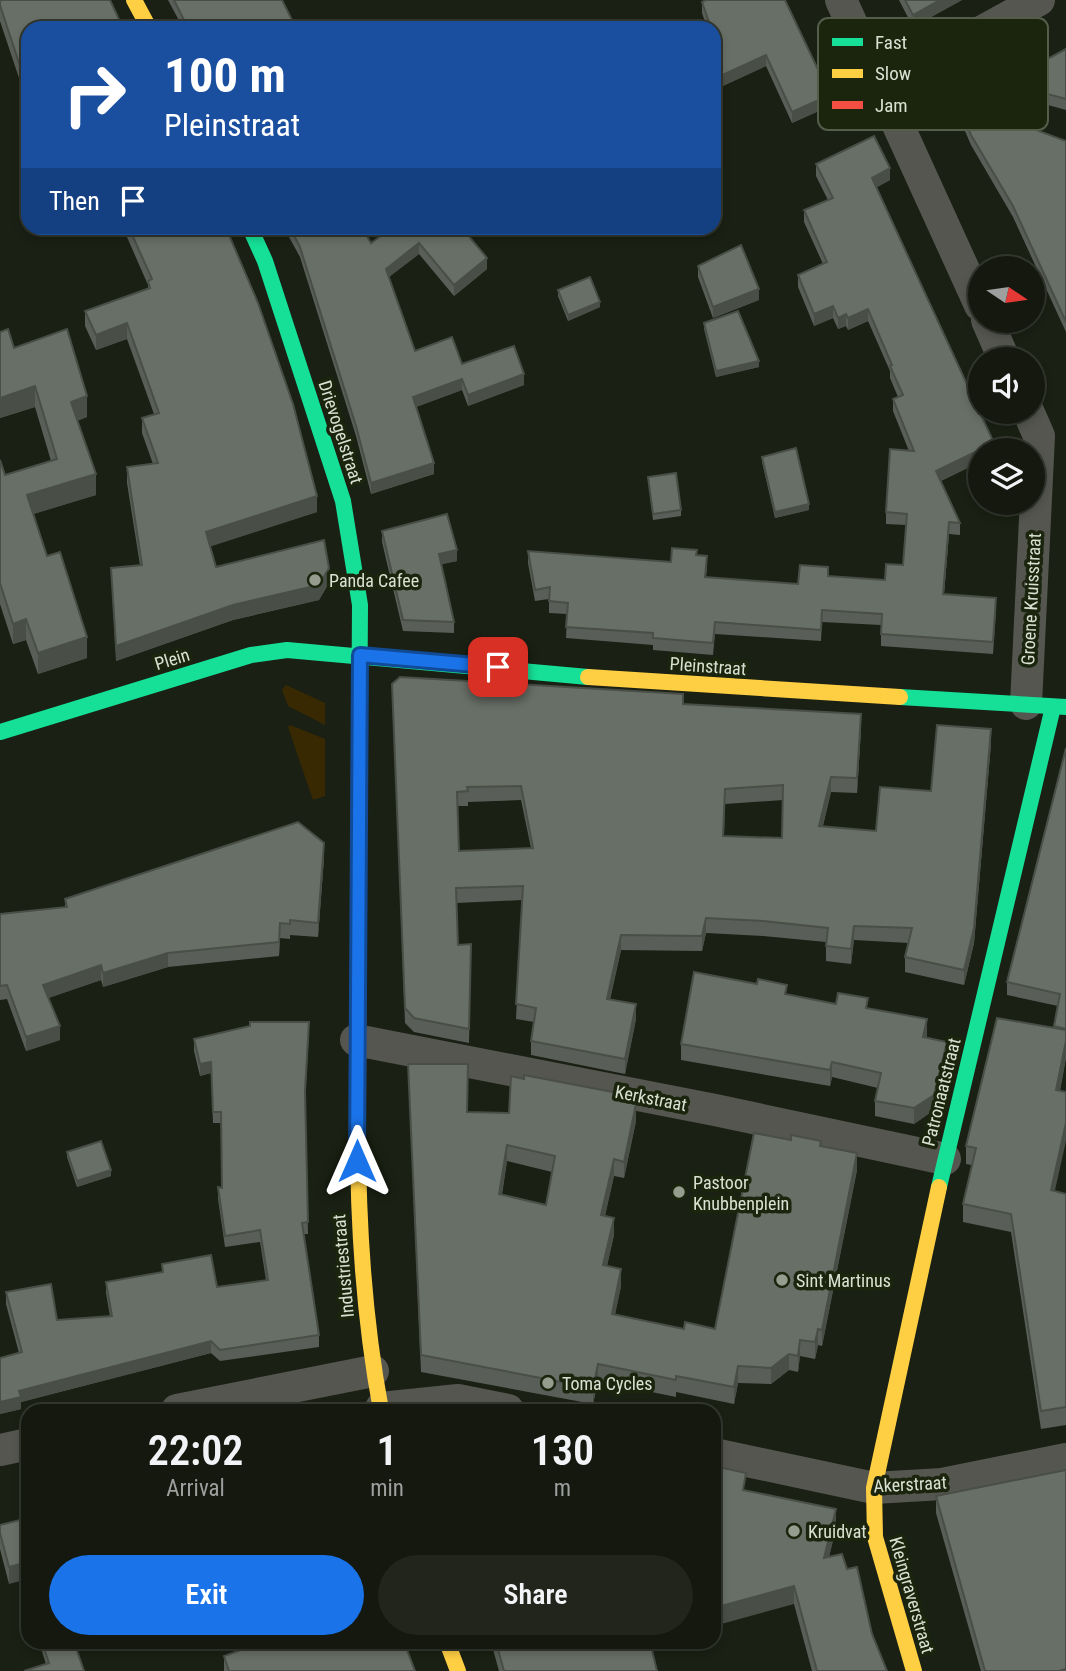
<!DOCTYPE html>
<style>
:root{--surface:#14180e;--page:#21251c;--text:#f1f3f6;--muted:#9da09e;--line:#33372e;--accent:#1a73e8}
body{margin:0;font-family:"Roboto Condensed",sans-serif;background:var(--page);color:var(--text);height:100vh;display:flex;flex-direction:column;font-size:26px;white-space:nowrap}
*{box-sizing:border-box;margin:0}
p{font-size:23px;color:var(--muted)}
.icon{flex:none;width:38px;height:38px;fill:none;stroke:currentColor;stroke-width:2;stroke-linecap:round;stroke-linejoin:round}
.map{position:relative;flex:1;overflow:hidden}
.panel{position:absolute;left:21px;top:1404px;width:700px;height:245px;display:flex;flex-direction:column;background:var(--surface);border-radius:21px;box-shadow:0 4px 10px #0003,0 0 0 2px var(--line)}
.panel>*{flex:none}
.banner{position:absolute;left:21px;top:21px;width:700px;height:214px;border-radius:21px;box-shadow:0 4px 10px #0003,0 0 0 2px var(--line);background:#1a4fa0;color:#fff;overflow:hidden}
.needle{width:46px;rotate:103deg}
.buttons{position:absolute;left:968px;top:256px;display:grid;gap:14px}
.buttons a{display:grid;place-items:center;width:77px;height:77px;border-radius:50%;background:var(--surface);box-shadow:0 4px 10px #0003,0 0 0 2px var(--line);font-size:35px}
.pin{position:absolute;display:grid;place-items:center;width:60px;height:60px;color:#fff;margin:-30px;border-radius:14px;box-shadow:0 4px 10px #0006}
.me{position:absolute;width:77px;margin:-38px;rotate:0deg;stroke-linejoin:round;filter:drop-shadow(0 0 5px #0008)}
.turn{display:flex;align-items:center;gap:24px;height:147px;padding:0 28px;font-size:32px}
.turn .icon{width:91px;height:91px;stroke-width:2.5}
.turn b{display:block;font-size:49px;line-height:60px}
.then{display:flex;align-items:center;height:66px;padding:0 28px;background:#0003;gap:14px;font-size:26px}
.eta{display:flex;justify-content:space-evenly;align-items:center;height:119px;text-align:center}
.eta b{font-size:42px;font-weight:600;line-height:49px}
.primary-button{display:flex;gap:14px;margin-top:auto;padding:14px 28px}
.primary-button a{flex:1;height:80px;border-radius:42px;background:var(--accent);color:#fff;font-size:28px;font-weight:600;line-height:80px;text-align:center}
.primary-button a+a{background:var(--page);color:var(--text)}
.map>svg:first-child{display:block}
.green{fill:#392903}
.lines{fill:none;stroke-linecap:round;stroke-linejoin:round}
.street{stroke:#555650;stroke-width:32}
.fast{stroke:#16e098;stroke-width:16}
.slow{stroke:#ffcf43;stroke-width:16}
.jam{stroke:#f24e42;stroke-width:16}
.wall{fill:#595f58;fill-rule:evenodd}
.shaded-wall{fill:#494e47}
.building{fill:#686f66;stroke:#494e47;stroke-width:2;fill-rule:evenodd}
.route-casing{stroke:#114b97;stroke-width:18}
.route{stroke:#1a73e8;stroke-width:12}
.poi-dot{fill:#969d8f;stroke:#1b250e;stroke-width:2.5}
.labels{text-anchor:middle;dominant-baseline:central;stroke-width:7;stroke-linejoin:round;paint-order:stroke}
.street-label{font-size:18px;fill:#d9e1d2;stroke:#1b250e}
.poi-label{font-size:18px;fill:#d9e1d2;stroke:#1b250e;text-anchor:start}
.key{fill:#1b250e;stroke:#545d49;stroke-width:2}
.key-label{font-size:19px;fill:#d9e1d2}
</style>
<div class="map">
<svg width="1066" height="1671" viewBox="0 0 1066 1671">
<rect width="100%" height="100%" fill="#1a2013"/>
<g class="green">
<path d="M286 685 325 703V725L288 706 282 690Z"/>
<path d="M290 725 325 739V796L313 800 288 727Z"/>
</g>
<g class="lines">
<g class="street">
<path d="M841 0 980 305"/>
<path d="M881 87 1039 0"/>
<path d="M987 320 1004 359"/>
<path d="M1026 704 1039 436 1028 411"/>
<path d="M356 1040 715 1110 945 1159"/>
<path d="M381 1408 458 1400 508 1410"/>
<path d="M177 1410 373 1371"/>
<path d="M0 1450 28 1444"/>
<path d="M714 1454 874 1488 942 1484 1066 1459"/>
</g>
<g class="fast">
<path d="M250 228 265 261 343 501 360 605 359 758"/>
<path d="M900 697 1066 707"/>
<path d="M0 732 251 655 287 650 588 677"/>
<path d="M939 1187 1053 707"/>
</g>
<g class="slow">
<path d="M134 0 149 28"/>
<path d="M588 677 900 697"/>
<path d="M358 1108C357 1210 362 1309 381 1410"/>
<path d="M447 1642 458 1671"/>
<path d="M914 1671 875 1537 874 1488 939 1187"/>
</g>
<path class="jam" d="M358 1108 359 758"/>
</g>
<g class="wall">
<path d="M0 0 28 28V78L20 81 0 21Z"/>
<path d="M168 0H282L296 28H183Z"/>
<path d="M899 0H962L913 27Z"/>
<path d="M702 2 830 106 792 123 766 66 714 90V28H707L702 13Z"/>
<path d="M1066 49V110L1015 96 1007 119 1066 141V332L1013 217 971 145 959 117V107Z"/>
<path d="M816 164 890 180 877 187 994 450H980V462L941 481 960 523V535L949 534 944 594 996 610 993 654 881 646V625L822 622 821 641 715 634 713 655 653 650V645L566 638 567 614 549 613V599L535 601 528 563V551L671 562 697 555 707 568 706 577 798 584 828 576 885 580 903 565 906 525 886 524V512L909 451 893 411V399L898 397 890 378V371L868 321 848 330 846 326 838 329 833 318 814 326 798 287V275L823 264 804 222V210L828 200 816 176Z"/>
<path d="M123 228H226L317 512 210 546 216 567 329 583 319 600 233 620 116 661 111 568 140 565 127 483V467L153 464 142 433V418L154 414 127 339 96 350 85 326V311L148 289V285Z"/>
<path d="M284 228H362L371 243 392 228 487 269 454 296 419 254 389 277 415 351 462 364 524 385 468 406 462 390 416 407 434 474 371 494 356 436 300 257Z"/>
<path d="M698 266 759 300 713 318 698 277Z"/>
<path d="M558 290 600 307 568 321 558 296Z"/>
<path d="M704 323 759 367 716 377 704 329Z"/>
<path d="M0 332 14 348 87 417 77 421 96 495 33 514 47 556 87 658 38 674 26 640 13 644 0 604V460L5 475 51 461 35 407 0 418Z"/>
<path d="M762 457 809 510 775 518 762 462Z"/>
<path d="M648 477 681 510V516L653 520Z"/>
<path d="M382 531 457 561 441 564 454 622V633L403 631 382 542Z"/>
<path d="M392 684 683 704 861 729 857 793 831 792 823 826 876 831 931 791 991 744 974 943 964 985 905 972V957L909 943 854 940 851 964 826 961V942L763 936 706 933 702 951 621 950 610 999 636 1019 625 1074 531 1055V1041L534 1022 516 1019 522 900 456 903 458 945 471 944 469 1043 414 1032 405 1023ZM521 800 531 848 459 851 457 806H468V802ZM783 800 782 838 724 836 725 804Z"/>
<path d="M1066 748V1058L1060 1091 1054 1191 1066 1194V1425L1041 1429 1011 1232 963 1222V1204L972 1165 966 1164V1146L1054 1028 1058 1006 1007 995V982Z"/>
<path d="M324 858 318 937 290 935V939L280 938 279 956 168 967 103 987 101 980 48 998 60 1040 26 1051 7 999 0 1000V914L65 907V899Z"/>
<path d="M787 995 836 1004 868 1008 927 1035V1037L947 1057 934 1110 914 1124 875 1116V1101L878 1088 832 1077 830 1086 681 1060V1044Z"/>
<path d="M309 1034 305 1100 308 1234H304L319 1335V1347L220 1361 211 1353 21 1402V1409L0 1414V1358L19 1353 6 1304V1292L57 1320 110 1316 106 1293V1282L217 1287 266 1280 260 1242 225 1247 218 1199V1187L222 1188 221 1123H213L211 1073 200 1076 194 1051V1039Z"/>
<path d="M408 1064 468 1112 509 1113 618 1100 636 1121 624 1178 614 1176 605 1216 614 1235 607 1266 621 1286 615 1314 684 1329H715L821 1146 857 1170 822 1346 818 1345 815 1359 800 1356 798 1372 789 1370 771 1384 738 1383 734 1404 676 1392V1397L598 1381 593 1404 421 1372ZM507 1161 552 1172 546 1205 502 1195Z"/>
<path d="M67 1152 111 1176 77 1187 67 1157Z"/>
<path d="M746 1490 836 1528 829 1557 847 1569 887 1671H812L794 1604Z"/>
<path d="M936 1496 1066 1671H981L936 1513Z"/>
<path d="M28 1518 9 1584 0 1549V1525Z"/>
<path d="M39 1642H42L84 1671 46 1664Z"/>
<path d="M232 1642H404L415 1671H224V1656L236 1652Z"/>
<path d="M491 1642H650L657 1671H499Z"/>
</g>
<g class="shaded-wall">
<path d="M940 0H962L913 27V15Z"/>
<path d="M766 55V66L714 90V79Z"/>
<path d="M28 63V78L20 81V66Z"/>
<path d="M1015 85V96L1004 128V118Z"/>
<path d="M830 95V106L792 123V112Z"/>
<path d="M890 168V180L872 190V178Z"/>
<path d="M605 228H617L601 235V230Z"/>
<path d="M419 243V254L386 279V269Z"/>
<path d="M487 258V269L454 296V285Z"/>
<path d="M759 289V300L713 318V307Z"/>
<path d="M600 302V307L568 321V315Z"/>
<path d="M833 306V318L814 326V314Z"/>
<path d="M868 309V321L848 330V318Z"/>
<path d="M846 314V326L838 329V318Z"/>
<path d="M127 323V339L96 350V335Z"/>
<path d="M759 361V367L716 377V371Z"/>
<path d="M524 374V385L468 406V395Z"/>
<path d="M462 379V390L413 408V397Z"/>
<path d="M35 386V407L0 418V398Z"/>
<path d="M87 396V417L71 423V402Z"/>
<path d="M994 443V450H980Z"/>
<path d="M980 450V462L936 483V471Z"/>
<path d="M434 463V474L371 494V483Z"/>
<path d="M96 474V495L27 516V495Z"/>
<path d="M317 496V512L206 548V532Z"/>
<path d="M809 504V510L775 518V512Z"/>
<path d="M949 522V534L943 606V594Z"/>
<path d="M457 550V561L439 565V554Z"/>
<path d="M329 568V583L319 600 233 620 116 661V646Z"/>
<path d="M26 619V640L13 644V624Z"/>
<path d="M87 637V658L38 674V653Z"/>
<path d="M861 714V729L857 793V778Z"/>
<path d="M991 729V744L974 943 964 985V970Z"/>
<path d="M831 777V792L819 841V826Z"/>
<path d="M324 843V858L318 937V923Z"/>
<path d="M706 918V933L702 951V936Z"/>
<path d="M280 923V938L279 956V942Z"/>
<path d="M854 926V940L851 964V949Z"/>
<path d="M621 935V950L607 1014V999Z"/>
<path d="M168 953V967L103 987V973Z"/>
<path d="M101 965V980L43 1000V985Z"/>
<path d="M636 1004V1019L625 1074V1059Z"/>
<path d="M927 1019V1035L923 1052V1037Z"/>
<path d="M60 1026V1040L26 1051V1037Z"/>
<path d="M1066 1041V1058L1056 1108V1090Z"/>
<path d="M947 1042V1057L934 1110 914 1124V1108Z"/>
<path d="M211 1062V1073L200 1076V1064Z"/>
<path d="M832 1062V1077L830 1086V1070Z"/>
<path d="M636 1104V1121L624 1178V1162Z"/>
<path d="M1066 1123V1141L1051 1208V1190Z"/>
<path d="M507 1145V1161L499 1211V1194Z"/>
<path d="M857 1153V1170L822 1346V1330Z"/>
<path d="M614 1159V1176L601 1232V1215Z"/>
<path d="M111 1170V1176L77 1187V1181Z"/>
<path d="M614 1218V1235L603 1282V1265Z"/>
<path d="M621 1269V1286L612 1330V1314Z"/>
<path d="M818 1329V1345L815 1359V1342Z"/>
<path d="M800 1340V1356L798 1372V1356Z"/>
<path d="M211 1341V1353L21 1402V1409L0 1414V1402L19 1391Z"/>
<path d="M789 1354V1370L771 1384V1368Z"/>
<path d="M598 1364V1381L593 1404V1388Z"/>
<path d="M738 1366V1383L734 1404V1387Z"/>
<path d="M836 1509V1528L824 1577V1558Z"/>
<path d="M28 1562V1579L9 1584V1567Z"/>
<path d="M794 1586V1604L714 1626V1608Z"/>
</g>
<g class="building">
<path d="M0 0H110L123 28H28V63L20 66 0 5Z"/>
<path d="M174 0H282L296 28H188Z"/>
<path d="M706 0H785L830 95 792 112 766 55 714 79V42L715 41 714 37V28H711L702 2Z"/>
<path d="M905 0H940L913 15Z"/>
<path d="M1066 49V99L1015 85 1004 118 1066 141V322L1013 206 971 135 959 107Z"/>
<path d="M874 136 890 168 872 178 994 443 936 471 960 523 949 522 943 594 996 598 993 642 881 634 882 614 822 610 821 630 715 622 713 643 653 638V633L566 627 568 603 549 601 550 587 535 590 528 551 671 562 672 548 697 550 696 555 707 556 705 577 798 584 800 565 828 567V576L885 580 886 564 903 565 907 514 886 512 890 449 914 451 893 399 903 395 890 366 892 365 868 309 848 318 846 314 838 318 833 306 814 314 798 275 827 262 804 210 833 198 816 164Z"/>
<path d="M129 228H226L258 303 293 404 317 496 206 532 216 567 324 540 329 568 319 585 233 605 116 646 111 568 142 565 127 467 158 463 142 418 159 413 127 323 96 335 85 311 150 288 148 281 152 279Z"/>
<path d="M290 228H362L371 243 392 228H462L487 258 454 285 419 243 386 269 415 351 452 337 462 364 514 346 524 374 468 395 462 379 413 397 434 463 371 483 356 426 300 247Z"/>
<path d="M741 245 759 289 713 307 698 266Z"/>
<path d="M590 277 600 302 568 315 558 290Z"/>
<path d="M738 311 759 361 716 371 704 323Z"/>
<path d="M8 329 14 348 67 329 87 396 71 402 96 474 27 495 47 556 60 552 87 637 38 653 26 619 13 624 0 583V460L5 475 57 459 35 386 0 398V332Z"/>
<path d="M796 448 809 504 775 512 762 457Z"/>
<path d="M676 473 681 510 653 514 648 477Z"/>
<path d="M447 514 457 550 439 554 454 622 403 620 382 531Z"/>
<path d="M400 677 683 694V704L861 714 857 778 831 777 819 826 876 831 880 787 931 791 937 725 991 729 974 928 964 970 905 957 912 928 854 926 851 949 826 946 828 928 763 921 706 918 702 936 621 935 607 999 636 1004 625 1059 531 1041 536 1008 516 1004 523 886 456 888 458 945 471 944 469 1029 414 1018 405 1008 392 684ZM783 785 782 838 723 836 725 789ZM521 786 533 848 459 851 457 792 468 791 467 787Z"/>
<path d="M1066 748V1029L1054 1026 1060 994 1007 982Z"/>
<path d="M298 822 324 843 318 923 290 920V924L280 923 279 942 168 953 103 973 101 965 43 985 60 1026 26 1037 7 985 0 986V914L67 907 65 899Z"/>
<path d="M694 972 757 984 758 979 787 985 785 994 836 1004 838 993 868 998 866 1008 927 1019 923 1037 947 1042 934 1095 914 1108 875 1101 881 1073 832 1062 830 1070 681 1044Z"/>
<path d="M997 1018 1066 1030V1041L1056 1090 1066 1092V1123L1051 1190 1066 1194V1407L1041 1411 1011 1214 963 1204 976 1148 966 1146Z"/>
<path d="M250 1022H309L305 1091 308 1222 302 1223 319 1335 220 1350 211 1341 19 1391 21 1397 0 1402V1358L22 1352 6 1292 51 1284 57 1320 112 1316 106 1282 163 1272 162 1264 211 1255 217 1287 268 1280 260 1230 225 1236 218 1187 222 1188 221 1112H213L211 1062 200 1064 194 1039 250 1026Z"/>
<path d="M408 1064H468L467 1112 509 1113 511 1076 524 1079V1075L618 1093 617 1100 636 1104 624 1162 614 1159 601 1215 614 1218 603 1265 621 1269 612 1314 684 1329 685 1322 715 1329 754 1133 791 1140V1135L821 1141 820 1146 857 1153 822 1330 818 1329 815 1342 800 1340 798 1356 789 1354 771 1368 738 1366 734 1387 676 1376V1380L598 1364 593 1388 421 1355ZM507 1145 555 1156 546 1205 499 1194Z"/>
<path d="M101 1141 111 1170 77 1181 67 1152Z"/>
<path d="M714 1466 746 1473 743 1490 836 1509 824 1558 842 1554 847 1569 857 1567 872 1634 887 1671H817L794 1586 714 1608Z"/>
<path d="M1066 1470V1669L1059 1671H985L936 1496Z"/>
<path d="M28 1518V1562L9 1567 0 1533V1525Z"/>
<path d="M42 1642H74L84 1671H24L49 1663Z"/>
<path d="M238 1642H404L415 1671H229L224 1656 241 1650Z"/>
<path d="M496 1642H650L657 1671H504Z"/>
</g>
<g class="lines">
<g class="route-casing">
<path id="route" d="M357 1161 360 655 498 667"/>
</g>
<use href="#route" class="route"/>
</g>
<g class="poi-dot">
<circle cx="315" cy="580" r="7"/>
<circle cx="679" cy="1192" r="7"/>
<circle cx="782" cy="1280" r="7"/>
<circle cx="548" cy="1383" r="7"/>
<circle cx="794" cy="1531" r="7"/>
</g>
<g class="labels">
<g class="street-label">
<text transform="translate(341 432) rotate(72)">Drievogelstraat</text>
<text transform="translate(1031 599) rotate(-87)">Groene Kruisstraat</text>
<text transform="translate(172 659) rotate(-17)">Plein</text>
<text transform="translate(708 666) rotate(4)">Pleinstraat</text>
<text transform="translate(941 1092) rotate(-76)">Patronaatstraat</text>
<text transform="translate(651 1098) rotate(11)">Kerkstraat</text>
<text transform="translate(343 1266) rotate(-95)">Industriestraat</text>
<text transform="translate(910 1484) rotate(-3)">Akerstraat</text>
<text transform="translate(912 1595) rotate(74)">Kleingraverstraat</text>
</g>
<g class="poi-label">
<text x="329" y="580">Panda Cafee</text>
<text x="693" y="1182">Pastoor<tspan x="693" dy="21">Knubbenplein</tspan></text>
<text x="796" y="1280">Sint Martinus</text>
<text x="562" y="1383">Toma Cycles</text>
<text x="808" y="1531">Kruidvat</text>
</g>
</g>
<rect x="818" y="18" width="230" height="112" rx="10" class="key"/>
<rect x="832" y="38" width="31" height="8" fill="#16e098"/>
<rect x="832" y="69" width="31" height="9" fill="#ffcf43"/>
<rect x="832" y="101" width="31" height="8" fill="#f24e42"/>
<g class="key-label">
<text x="875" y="49">Fast</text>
<text x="875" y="80">Slow</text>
<text x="875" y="112">Jam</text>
</g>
</svg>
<div class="buttons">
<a><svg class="needle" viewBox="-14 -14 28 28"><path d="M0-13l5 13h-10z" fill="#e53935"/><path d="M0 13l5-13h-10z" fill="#9da09e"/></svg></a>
<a><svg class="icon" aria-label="sound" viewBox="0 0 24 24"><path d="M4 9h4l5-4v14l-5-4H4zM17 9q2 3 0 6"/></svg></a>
<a><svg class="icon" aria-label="layers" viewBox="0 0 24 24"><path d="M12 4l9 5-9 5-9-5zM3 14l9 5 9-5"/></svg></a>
</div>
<div class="pin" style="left:498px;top:667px;background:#d93025"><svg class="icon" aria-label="arrive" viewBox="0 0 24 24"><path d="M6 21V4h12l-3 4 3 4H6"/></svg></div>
<svg class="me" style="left:357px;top:1161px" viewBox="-20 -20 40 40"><path d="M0-17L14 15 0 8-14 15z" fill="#1a73e8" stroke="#fff" stroke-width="4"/></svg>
<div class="banner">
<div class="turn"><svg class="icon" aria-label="right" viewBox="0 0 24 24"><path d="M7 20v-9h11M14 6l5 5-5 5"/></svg><div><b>100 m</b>Pleinstraat</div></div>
<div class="then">Then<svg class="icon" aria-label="arrive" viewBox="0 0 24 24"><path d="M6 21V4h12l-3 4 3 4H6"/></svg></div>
</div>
<section class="panel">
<div class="eta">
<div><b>22:02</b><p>Arrival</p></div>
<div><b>1</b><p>min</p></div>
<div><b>130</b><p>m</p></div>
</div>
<div class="primary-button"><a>Exit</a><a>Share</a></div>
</section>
</div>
